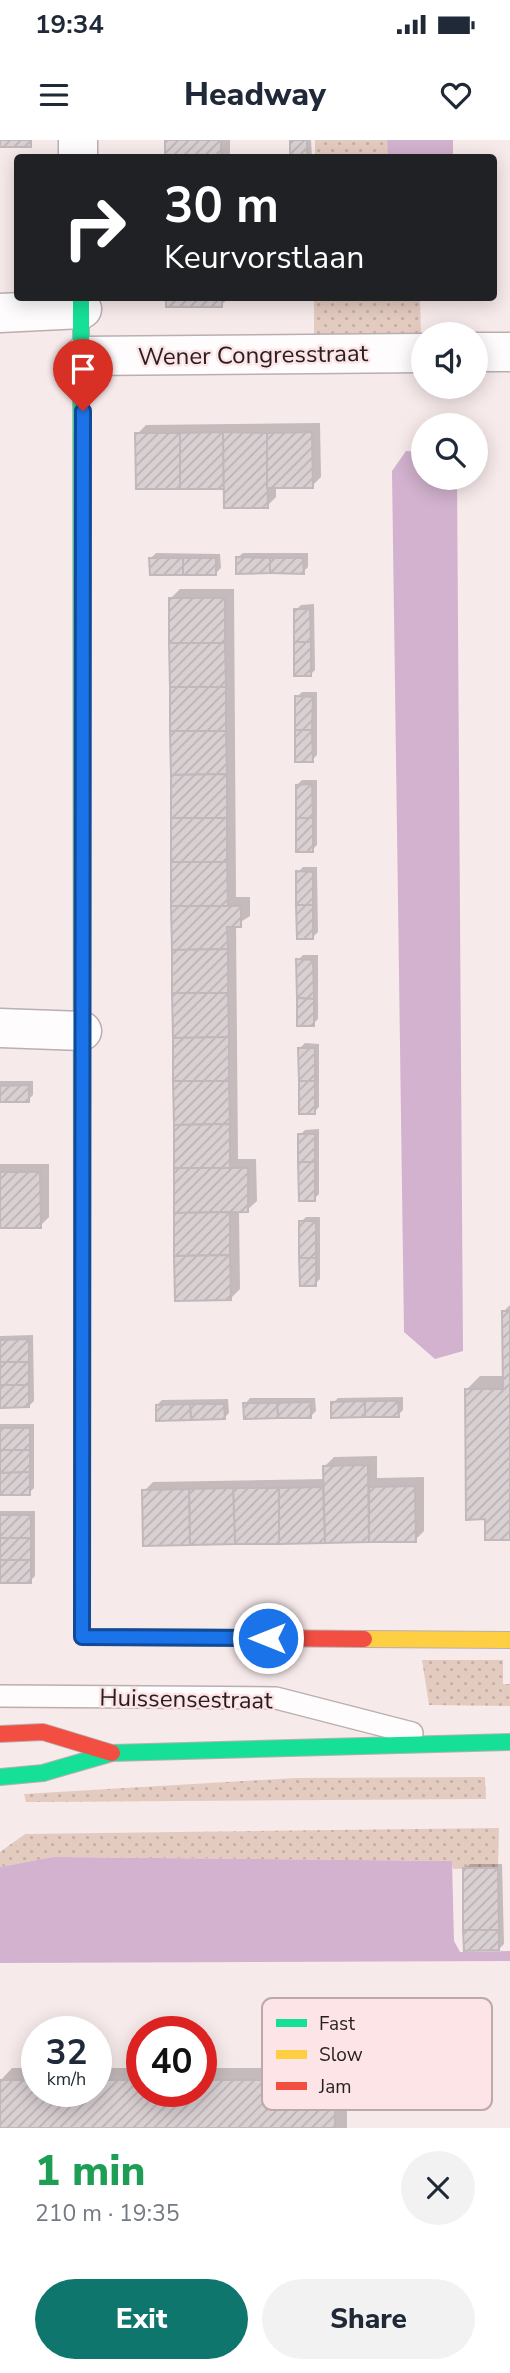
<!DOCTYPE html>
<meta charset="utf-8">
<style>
:root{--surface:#fff;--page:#f2f2f3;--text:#1f2937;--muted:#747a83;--accent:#0f766e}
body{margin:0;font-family:"Nunito Sans",sans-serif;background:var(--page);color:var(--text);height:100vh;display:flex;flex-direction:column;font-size:26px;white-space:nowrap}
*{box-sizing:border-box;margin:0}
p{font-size:23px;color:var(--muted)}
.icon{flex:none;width:38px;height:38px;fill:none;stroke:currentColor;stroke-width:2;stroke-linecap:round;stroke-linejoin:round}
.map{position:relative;height:1988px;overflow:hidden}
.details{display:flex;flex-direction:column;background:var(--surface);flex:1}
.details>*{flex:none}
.hud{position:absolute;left:14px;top:14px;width:483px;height:147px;border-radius:7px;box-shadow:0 4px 18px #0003;background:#202124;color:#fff;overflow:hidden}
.controls{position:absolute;left:411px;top:182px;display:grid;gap:14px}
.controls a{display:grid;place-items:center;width:77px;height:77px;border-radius:50%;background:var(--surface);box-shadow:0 4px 18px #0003;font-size:35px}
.speed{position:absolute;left:21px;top:1876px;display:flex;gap:14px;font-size:35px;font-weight:700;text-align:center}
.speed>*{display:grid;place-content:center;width:91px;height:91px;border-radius:50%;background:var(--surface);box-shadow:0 4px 18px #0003;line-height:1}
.speed small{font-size:18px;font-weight:400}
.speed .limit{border:10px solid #d22;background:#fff;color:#111}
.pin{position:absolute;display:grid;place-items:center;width:60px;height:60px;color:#fff;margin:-72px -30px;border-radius:50% 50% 50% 0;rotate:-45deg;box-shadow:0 0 7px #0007}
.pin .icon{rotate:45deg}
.me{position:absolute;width:77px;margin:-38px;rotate:270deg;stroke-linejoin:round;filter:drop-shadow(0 0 5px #0008)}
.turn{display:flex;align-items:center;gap:24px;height:147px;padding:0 35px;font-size:32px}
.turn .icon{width:91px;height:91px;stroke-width:2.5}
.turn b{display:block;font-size:49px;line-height:60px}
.round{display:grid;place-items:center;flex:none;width:74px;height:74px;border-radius:37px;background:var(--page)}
.headline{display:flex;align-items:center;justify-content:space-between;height:119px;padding:0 35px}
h1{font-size:42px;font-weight:800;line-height:52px;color:#1e9e55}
.primary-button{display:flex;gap:14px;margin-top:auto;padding:14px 35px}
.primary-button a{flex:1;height:80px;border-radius:42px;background:var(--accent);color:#fff;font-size:28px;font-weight:800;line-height:80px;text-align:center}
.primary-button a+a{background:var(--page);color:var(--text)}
.status{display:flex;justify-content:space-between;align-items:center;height:49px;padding:0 35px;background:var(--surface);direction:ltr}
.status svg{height:19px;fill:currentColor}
header{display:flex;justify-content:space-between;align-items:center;height:91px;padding:0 35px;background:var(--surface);font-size:32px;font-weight:800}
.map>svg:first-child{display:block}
.green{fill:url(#green-dots)}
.water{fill:#d2b2ce}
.shadow{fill:#0003}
.building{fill:url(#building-hatch);stroke:#c2b8bb;stroke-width:2}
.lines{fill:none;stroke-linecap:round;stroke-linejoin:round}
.lane-casing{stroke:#b9afb0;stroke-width:24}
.street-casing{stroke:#b9afb0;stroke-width:41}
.fast-casing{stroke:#b9afb0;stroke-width:18}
.slow-casing{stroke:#b9afb0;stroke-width:18}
.jam-casing{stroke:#b9afb0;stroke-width:18}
.lane{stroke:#fefcfc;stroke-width:21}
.street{stroke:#fefcfc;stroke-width:38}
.fast{stroke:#16e098;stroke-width:16}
.slow{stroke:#ffcf43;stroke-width:16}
.jam{stroke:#f24e42;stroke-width:16}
.route-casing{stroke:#114b97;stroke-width:18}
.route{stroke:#1a73e8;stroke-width:12}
.labels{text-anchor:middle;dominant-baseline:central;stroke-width:5;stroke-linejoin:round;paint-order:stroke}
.street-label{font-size:24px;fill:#271e1f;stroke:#fde4e7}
.key{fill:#fde4e7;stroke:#bda9ab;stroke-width:2}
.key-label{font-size:19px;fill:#271e1f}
</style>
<div class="status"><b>19:34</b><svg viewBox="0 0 49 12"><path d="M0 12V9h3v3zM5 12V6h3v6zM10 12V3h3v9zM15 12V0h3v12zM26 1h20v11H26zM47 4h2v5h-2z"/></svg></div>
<header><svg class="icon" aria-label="menu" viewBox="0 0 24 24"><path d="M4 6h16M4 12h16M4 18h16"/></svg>Headway<svg class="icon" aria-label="heart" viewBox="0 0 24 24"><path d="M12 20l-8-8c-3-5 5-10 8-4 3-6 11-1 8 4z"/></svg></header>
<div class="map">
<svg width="510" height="1988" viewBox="0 0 510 1988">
<defs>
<pattern id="green-dots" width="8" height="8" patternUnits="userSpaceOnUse" patternTransform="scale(1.75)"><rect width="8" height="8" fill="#e4cbc0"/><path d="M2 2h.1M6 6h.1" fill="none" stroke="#c4aea5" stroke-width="1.8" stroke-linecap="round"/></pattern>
<pattern id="building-hatch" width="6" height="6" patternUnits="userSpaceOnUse" patternTransform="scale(1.75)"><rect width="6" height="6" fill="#d9d0d2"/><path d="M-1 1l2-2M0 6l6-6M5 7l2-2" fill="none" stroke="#bab2b4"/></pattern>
</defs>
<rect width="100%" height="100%" fill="#f7eaeb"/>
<g class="green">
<path d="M315 0H387L388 17 315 18Z"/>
<path d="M314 158H420L421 200H314Z"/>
<path d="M422 1520H503V1544H510V1566L429 1565Z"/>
<path d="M485 1637 486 1659 26 1662 24 1654 296 1638Z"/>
<path d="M499 1688 498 1728 453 1729 452 1721 53 1717 0 1727V1712L25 1694Z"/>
</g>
<g class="water">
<path d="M387 0H453V17H388Z"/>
<path d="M406 311 423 312 424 338H457L463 1211 435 1219 404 1192 392 331Z"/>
<path d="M53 1717 452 1721 454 1801 460 1812 510 1811V1821L0 1823V1727Z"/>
</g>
<g class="shadow">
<rect x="167" y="0" width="63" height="18"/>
<path d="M292 0H311L312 18H292Z"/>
<path d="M168 158H229L221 165H168Z"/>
<path d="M320 283 321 337 312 346 276 347V357L267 366 226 347 137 294 146 285Z"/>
<path d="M156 413 220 414 221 428 216 433 151 418Z"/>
<path d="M243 413H308V427L303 432 237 418Z"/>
<path d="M180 449H234L236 757H250V776L236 785 238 1019H256L257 1061 247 1070H239L240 1149 230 1159 170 459Z"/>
<path d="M314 464 315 530 310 535 296 470 301 465Z"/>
<path d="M302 552H317V615L312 620 297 557Z"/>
<path d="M302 640H317V705L312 710 297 645Z"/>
<path d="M303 727H317L318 792 313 797 298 732Z"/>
<path d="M303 815H318V879L313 884 298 820Z"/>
<path d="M305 903 319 904V967L314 972 300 908Z"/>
<path d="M0 941H33V955L28 960H0Z"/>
<path d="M319 989V1054L314 1059 300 995 305 990Z"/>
<path d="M0 1024H49V1077L40 1086 0 1087Z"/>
<path d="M306 1077H320V1139L315 1144 301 1082Z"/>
<path d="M510 1165V1398L486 1378 466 1250 480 1236H504L503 1172Z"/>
<path d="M33 1195 34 1261 29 1266H0V1196Z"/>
<path d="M403 1257V1270L398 1275 333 1263 338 1258Z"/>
<path d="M250 1258H315L316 1271 311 1276 245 1264Z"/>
<path d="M228 1259 229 1273 224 1278 157 1265 162 1260Z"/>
<path d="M0 1284H34V1348L29 1353H0Z"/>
<path d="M377 1316V1338L424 1337V1391L415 1400 145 1404 144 1351 153 1342 325 1339V1326L334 1317Z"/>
<path d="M0 1371H35V1436L30 1441H0Z"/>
<path d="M470 1724H502L504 1804 499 1809 464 1729Z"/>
<path d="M12 1928H37V1951H96V1928H142V1951H201V1928H347V1988H0V1941Z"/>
</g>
<g class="building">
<rect x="0" y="0" width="31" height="7"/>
<rect x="165" y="0" width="56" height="18"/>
<rect x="290" y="0" width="17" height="18"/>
<rect x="166" y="158" width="56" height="9"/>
<path d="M223 292 224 349H180V293Z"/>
<path d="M223 292 267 293 268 368H224Z"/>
<path d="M312 292 313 348H267V293Z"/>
<path d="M135 293H180V349H136Z"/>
<path d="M236 417 270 418V433L236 434Z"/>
<path d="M149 418H183V435H150Z"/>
<rect x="183" y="418" width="33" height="17"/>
<path d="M270 418H303L304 434 270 433Z"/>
<rect x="169" y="458" width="56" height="45"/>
<path d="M294 469H310L311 502H294Z"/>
<rect x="294" y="502" width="17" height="34"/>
<path d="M169 503H225L226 547H170Z"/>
<rect x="170" y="547" width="56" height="44"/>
<path d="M295 556 313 557 312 590H295Z"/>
<path d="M295 590H312L313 622H295Z"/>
<path d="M170 591H226L227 634 171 635Z"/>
<path d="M227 634V678H171V635Z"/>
<path d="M312 644 313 678H296V645Z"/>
<rect x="171" y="678" width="56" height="44"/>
<rect x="296" y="678" width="17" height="34"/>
<path d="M171 722H227L228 766H171Z"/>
<path d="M296 731 313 732V765H296Z"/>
<path d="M296 765H313V799H297Z"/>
<path d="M171 766H241V787H227L228 809 172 810Z"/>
<path d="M228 809V853H172V810Z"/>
<path d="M296 819 313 820 314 859 297 858Z"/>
<path d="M172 853H228L229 897 173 898Z"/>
<path d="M297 858 314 859V886H297Z"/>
<path d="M229 897V941H173V898Z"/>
<path d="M298 908H315V941H299Z"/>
<path d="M173 941H229L230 984 174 985Z"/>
<rect x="299" y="941" width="16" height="33"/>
<path d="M29 945V962H0V946Z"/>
<path d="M230 984V1028H174V985Z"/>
<rect x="298" y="994" width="17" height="28"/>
<path d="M298 1022H315V1061H299Z"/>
<path d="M174 1028H248V1072L174 1073Z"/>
<path d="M0 1032H40L41 1088H0Z"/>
<path d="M230 1072V1115L174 1116V1073Z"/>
<rect x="299" y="1081" width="17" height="37"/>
<path d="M230 1115 231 1160 175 1161 174 1116Z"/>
<path d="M299 1118H316V1146H300Z"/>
<path d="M502 1171H510V1400H485V1379L466 1380 465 1249H503Z"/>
<path d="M29 1199V1222H0V1200Z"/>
<rect x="0" y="1222" width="29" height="23"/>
<path d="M0 1245H29V1267L0 1268Z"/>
<path d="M365 1261V1277L331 1278V1262Z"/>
<path d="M365 1261H398L399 1277H365Z"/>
<path d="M311 1262V1278H278L277 1263Z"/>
<path d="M243 1263H277L278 1278 244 1279Z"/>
<path d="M190 1264H224L225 1279 191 1280Z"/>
<path d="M190 1264 191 1280 156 1281V1265Z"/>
<rect x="0" y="1288" width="30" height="22"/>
<path d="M0 1310H30V1332L0 1333Z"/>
<path d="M368 1325 369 1402 325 1403 323 1326Z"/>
<path d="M30 1332V1355H0V1333Z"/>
<path d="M415 1346 416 1402H369V1347Z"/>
<path d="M323 1347 325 1403 279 1404V1348Z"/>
<path d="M233 1348H279V1404H235Z"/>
<path d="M233 1348 235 1404 190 1405 189 1349Z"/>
<path d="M189 1349 190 1405 143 1406 142 1350Z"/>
<rect x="0" y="1375" width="31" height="23"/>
<rect x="0" y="1398" width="31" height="22"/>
<rect x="0" y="1420" width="31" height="23"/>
<path d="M463 1728H498L499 1790H463Z"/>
<path d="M463 1790H499V1810L464 1811Z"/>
<path d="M0 1940H37V1951H96V1940H142V1951H201V1940H335V1988H0Z"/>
</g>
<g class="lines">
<g class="lane-casing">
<path id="lane" d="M0 1556 276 1558 412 1593"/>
</g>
<g class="street-casing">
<g id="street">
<path d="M78 18V0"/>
<path d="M0 173 82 169"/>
<path d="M476 212H510"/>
<path d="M83 216 424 213"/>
<path d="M0 888 82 891"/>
</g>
</g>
<g class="fast-casing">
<g id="fast">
<path d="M81 158 82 1115"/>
<path d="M0 1637 43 1633 112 1613 510 1602"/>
</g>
</g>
<g class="slow-casing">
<g id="slow">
<path d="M82 1115V1497H132"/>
<path d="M364 1499 510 1500"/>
</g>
</g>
<g class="jam-casing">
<g id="jam">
<path d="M132 1497 364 1499"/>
<path d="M0 1594 43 1592 112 1613"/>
</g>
</g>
<use href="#lane" class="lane"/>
<use href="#street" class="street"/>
<use href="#fast" class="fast"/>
<use href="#slow" class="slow"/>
<use href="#jam" class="jam"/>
</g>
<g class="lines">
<g class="route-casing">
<path id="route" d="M83 271 82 1497 268 1498"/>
</g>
<use href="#route" class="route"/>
</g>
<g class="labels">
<g class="street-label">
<text transform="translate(253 215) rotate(-1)">Wener Congresstraat</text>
<text transform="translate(186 1559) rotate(1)">Huissensestraat</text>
</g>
</g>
<rect x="262" y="1858" width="230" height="112" rx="10" class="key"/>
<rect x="276" y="1879" width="31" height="8" fill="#16e098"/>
<rect x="276" y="1910" width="31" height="9" fill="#ffcf43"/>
<rect x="276" y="1942" width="31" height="8" fill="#f24e42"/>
<g class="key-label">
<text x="319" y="1890">Fast</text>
<text x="319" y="1921">Slow</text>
<text x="319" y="1953">Jam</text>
</g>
</svg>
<div class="controls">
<a><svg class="icon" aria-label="sound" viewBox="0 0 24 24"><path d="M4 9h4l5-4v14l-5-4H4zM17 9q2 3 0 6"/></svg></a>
<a><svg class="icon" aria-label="search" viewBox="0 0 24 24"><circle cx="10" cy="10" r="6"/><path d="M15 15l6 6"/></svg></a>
</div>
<div class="speed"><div>32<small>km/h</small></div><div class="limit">40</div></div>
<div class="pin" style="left:83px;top:271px;background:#d93025"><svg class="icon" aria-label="arrive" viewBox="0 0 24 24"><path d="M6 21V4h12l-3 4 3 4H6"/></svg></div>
<svg class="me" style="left:268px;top:1498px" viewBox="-20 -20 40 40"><circle r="17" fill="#1a73e8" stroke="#fff" stroke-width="3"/><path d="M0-11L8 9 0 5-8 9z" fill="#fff"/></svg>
<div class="hud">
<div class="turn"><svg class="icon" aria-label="right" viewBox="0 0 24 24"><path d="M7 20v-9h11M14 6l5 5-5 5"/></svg><div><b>30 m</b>Keurvorstlaan</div></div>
</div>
</div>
<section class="details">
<div class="headline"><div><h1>1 min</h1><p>210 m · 19:35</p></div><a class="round"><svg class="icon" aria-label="close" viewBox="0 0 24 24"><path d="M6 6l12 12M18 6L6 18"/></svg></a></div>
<div class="primary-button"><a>Exit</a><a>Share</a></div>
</section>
